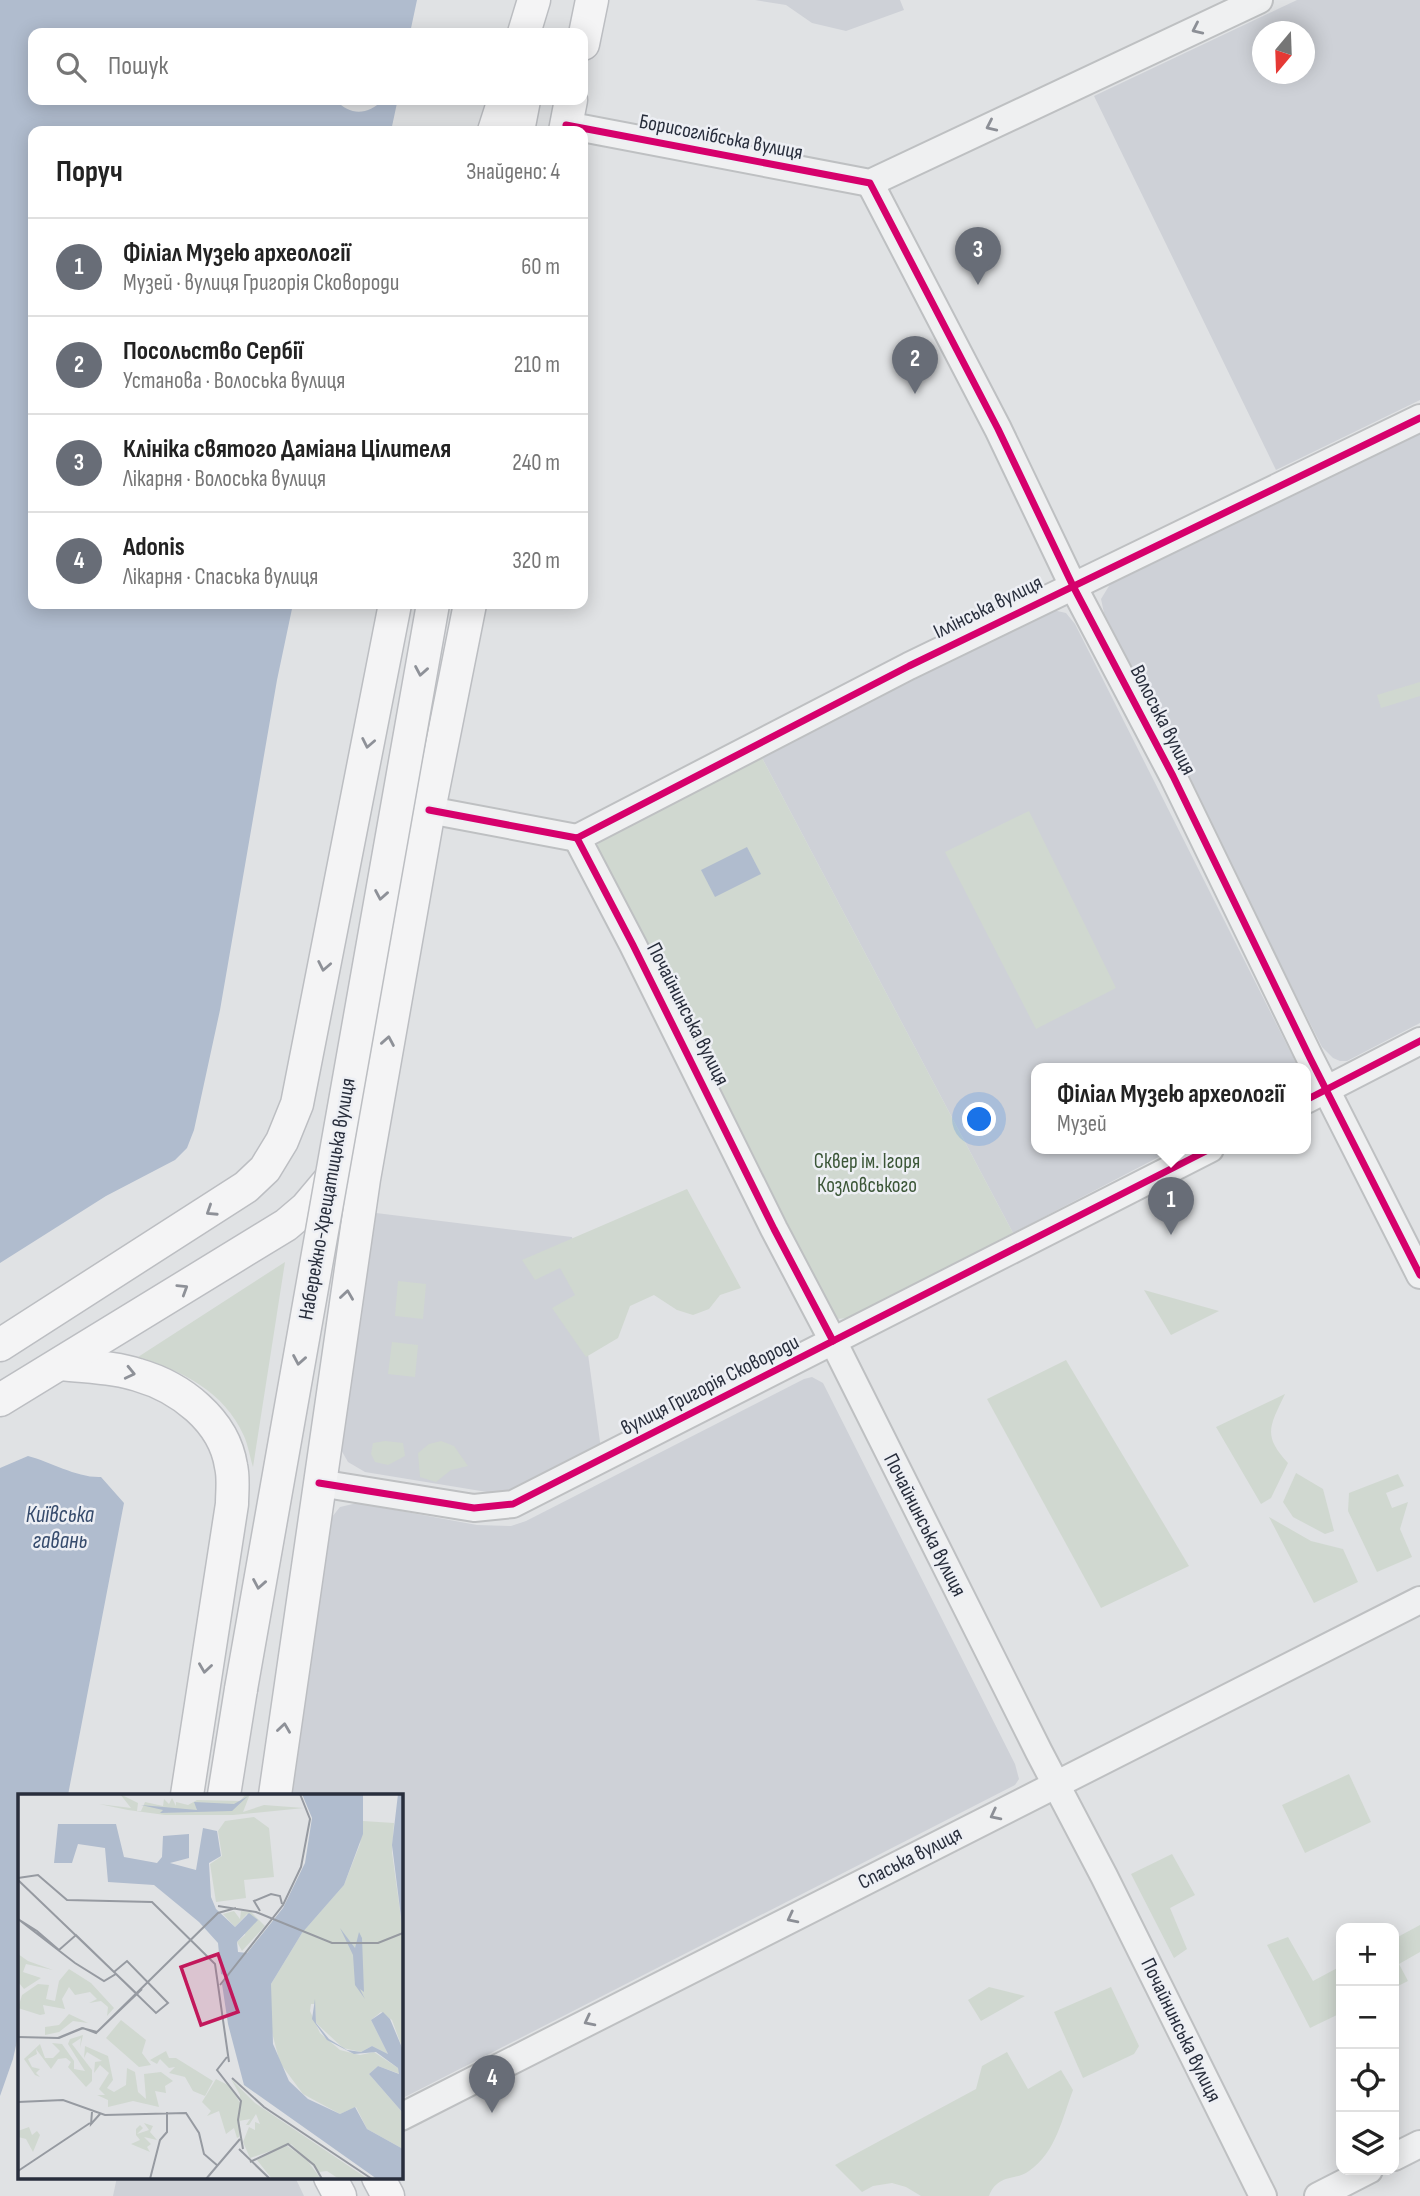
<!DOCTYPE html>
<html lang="uk">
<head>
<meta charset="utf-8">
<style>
	body { margin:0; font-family:"Sofia Sans Condensed",sans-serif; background:#f2f2f2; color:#222 }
	.controls { position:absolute; right:21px; bottom:21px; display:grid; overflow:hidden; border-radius:14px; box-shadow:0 4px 18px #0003 }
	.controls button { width:63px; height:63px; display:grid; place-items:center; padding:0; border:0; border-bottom:2px solid #e0e0e0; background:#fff; color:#222; font:35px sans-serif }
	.compass { position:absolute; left:1252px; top:21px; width:63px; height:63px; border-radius:50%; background:#fff; box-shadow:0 4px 18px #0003; rotate:199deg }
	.you { position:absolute; left:980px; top:1120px; width:24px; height:24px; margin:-18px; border:5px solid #fff; border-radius:50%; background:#1a73e8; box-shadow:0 0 0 10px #1a73e833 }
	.badge { display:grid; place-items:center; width:46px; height:46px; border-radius:50%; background:#686d77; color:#fff; font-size:23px; font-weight:700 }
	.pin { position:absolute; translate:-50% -58px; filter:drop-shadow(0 2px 4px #0008) }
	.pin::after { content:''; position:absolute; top:37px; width:24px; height:21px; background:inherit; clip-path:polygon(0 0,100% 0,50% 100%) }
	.popup { position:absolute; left:1031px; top:1063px; width:280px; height:91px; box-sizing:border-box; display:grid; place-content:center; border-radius:14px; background:#fff; filter:drop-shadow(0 2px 5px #0005); font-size:23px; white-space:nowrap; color:#767676 }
	.popup b { font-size:26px; color:#222 }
	.popup::after { content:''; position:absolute; left:50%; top:100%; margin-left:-14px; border:14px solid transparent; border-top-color:#fff }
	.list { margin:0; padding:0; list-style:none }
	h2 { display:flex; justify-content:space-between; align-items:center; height:91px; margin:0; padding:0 28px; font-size:30px }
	h2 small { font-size:23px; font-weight:400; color:#767676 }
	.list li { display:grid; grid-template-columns:46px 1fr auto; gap:21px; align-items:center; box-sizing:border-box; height:98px; padding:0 28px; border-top:2px solid #e0e0e0 }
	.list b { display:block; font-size:26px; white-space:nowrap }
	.list p { margin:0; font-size:23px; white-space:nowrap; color:#767676 }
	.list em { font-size:23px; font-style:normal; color:#767676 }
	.icon { flex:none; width:38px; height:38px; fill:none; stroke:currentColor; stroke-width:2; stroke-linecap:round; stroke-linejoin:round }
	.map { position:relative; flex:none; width:1420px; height:2196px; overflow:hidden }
	.search { position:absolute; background:#fff; box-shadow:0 4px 18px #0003; left:28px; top:28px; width:560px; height:77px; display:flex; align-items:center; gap:18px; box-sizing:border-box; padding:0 24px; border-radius:14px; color:#767676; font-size:26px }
	.panel { position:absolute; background:#fff; box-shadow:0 4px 18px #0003; left:28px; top:126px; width:560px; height:483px; border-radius:14px }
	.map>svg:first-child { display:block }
	.built { fill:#ced1d7; fill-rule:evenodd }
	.green { fill:#d0d8d0 }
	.water { fill:#b0bcce }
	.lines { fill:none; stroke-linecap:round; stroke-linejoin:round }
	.minor-casing { stroke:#bec0c2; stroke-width:30 }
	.major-casing { stroke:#bcbec2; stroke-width:35 }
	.minor { stroke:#eff0f1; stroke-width:26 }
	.major { stroke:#f4f4f5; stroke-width:32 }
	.major-bridge-casing { stroke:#bcbec2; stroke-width:35; stroke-linecap:butt }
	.major-bridge { stroke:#f4f4f5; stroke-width:32 }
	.cycleway-casing { stroke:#edeff4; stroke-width:11 }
	.cycleway { stroke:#d6006c; stroke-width:7 }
	.oneway { stroke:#8c8f96 }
	.oneway2 { stroke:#8e9198 }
	.labels { text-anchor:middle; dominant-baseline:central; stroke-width:5; stroke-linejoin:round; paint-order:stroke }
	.street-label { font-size:21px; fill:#282e3c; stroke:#edeff4 }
	.park-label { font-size:21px; fill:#3b5637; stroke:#edeff4 }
	.water-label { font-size:23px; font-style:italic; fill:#364b6c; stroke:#edeff4 }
	.inset-road { fill:none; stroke:#969aa1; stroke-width:2 }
	.view { fill:#c2185b; fill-opacity:0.15; stroke:#c2185b; stroke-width:3.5 }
	.inset-edge { fill:none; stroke:#282e3c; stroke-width:3.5 }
</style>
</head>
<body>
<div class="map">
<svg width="1420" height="2196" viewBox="0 0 1420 2196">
	<rect width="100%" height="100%" fill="#e0e2e4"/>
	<g class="built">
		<polygon points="755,0 900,0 904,10 846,31 812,23 786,5"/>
		<path d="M1297,0h123v400l-144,70 -182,-374zM1262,32h42v42h-42z"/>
		<polygon points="1420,433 1420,1023 1347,1061 1340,1061 1333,1058 1322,1047 1104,613 1101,599 1112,581"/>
		<polygon points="1053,610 1066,613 1075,624 1299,1069 1036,1069 1036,1149 1174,1149 1013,1233 761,756"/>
		<polygon points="376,1213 572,1237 601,1449 524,1485 502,1492 487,1492 365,1472 348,1462 340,1448 340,1438"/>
		<polygon points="812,1377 823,1383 1015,1764 1019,1779 1015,1785 401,2099 401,1795 286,1795 328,1522 340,1507 357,1503 477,1525 511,1526 526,1521 804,1379"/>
		<polygon points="117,2177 295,2177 304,2196 113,2196"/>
	</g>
	<g class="green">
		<polygon points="1420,682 1420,696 1381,708 1377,695"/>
		<polygon points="761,756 1013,1233 850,1318 835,1319 828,1315 596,854 598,844 606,835"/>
		<polygon points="1029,811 1116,988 1036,1029 945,852"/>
		<polygon points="687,1189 741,1288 720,1295 709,1309 693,1315 677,1310 654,1295 630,1306 618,1338 586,1357 552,1308 575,1295 560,1268 535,1280 522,1260"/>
		<path d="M285,1262l-32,205c-3,-10 -5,-22 -9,-31 -20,-45 -62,-65 -106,-79z"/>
		<polygon points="398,1281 426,1284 423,1319 395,1316"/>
		<polygon points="1144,1290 1219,1311 1171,1335"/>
		<polygon points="392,1342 418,1345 415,1377 388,1374"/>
		<polygon points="1066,1360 1189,1566 1101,1608 987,1399"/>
		<path d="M1285,1394c-15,32 -23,41 3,69l-17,35 -10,6 -45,-77z"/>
		<polygon points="385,1441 403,1443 405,1456 388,1465 375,1462 371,1454 373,1443"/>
		<polygon points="441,1441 454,1446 468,1466 451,1470 436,1482 420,1477 418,1453 429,1444"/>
		<polygon points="1296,1473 1323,1489 1334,1531 1325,1534 1293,1517 1283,1502"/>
		<polygon points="1398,1474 1404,1486 1386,1493 1392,1508 1408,1502 1400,1529 1412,1557 1377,1572 1348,1511 1349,1493"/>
		<polygon points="1269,1517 1311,1541 1343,1549 1358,1582 1314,1603"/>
		<polygon points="1349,1774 1371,1822 1305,1853 1282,1805"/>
		<polygon points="1172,1854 1195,1895 1170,1908 1187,1949 1174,1958 1131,1874"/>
		<polygon points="1420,1925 1420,1952 1399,1964 1408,1981 1394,1988 1394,1939"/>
		<polygon points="1288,1937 1313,1981 1341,1966 1341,2013 1310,2028 1267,1945"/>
		<polygon points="989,1987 1025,1996 981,2021 968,2000"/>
		<polygon points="1111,1987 1139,2046 1134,2054 1083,2078 1054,2012"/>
		<path d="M1007,2052l21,37 33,-19 12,20c-11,29 -17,62 -44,81 -13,10 -31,2 -40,25h-68l-15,-9 -14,-4 -19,3 -11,6 -27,-27 141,-76 6,-23z"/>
	</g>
	<g class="water">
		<path d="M0,0h417l-7,33h-377v67h303c14,16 32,15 47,0l14,3 -6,28h-358v473h260l-16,76 -57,330 -26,120 -7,18 -12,12 -69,36 -106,67z"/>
		<polygon points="747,847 761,874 715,897 701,870"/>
		<path d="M28,1456c23,6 49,22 73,21l23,26 -56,292h-49v237l-6,27 -13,37v-628z"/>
	</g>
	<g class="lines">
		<g class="minor-casing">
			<g id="minor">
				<polyline points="566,125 870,183 1259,0"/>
				<polyline points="870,183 998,429 1073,586 1173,776 1310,1058 1420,1275"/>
				<polyline points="429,810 577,838"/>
				<polyline points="577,838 633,945 774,1229 833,1341 1039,1752 1104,1876 1263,2196"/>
				<polyline points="577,838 909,666 1420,418"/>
				<polyline points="1306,1100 1420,1041"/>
				<polyline points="319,1483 474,1508 513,1504 1210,1149"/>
				<polyline points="401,2117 1420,1600"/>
				<polyline points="1394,2157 1420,2144"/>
				<polyline points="1318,2196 1369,2170"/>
			</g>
		</g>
		<g class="major-casing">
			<g id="major">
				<polyline points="524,33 534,0"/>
				<polyline points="583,44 592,0"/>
				<polyline points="494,131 504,100"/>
				<polyline points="518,131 524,100"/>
				<polyline points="565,131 571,100"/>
				<polyline points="0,1345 246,1187 265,1169 282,1141 297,1104 395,604"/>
				<path d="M62,1364c25,3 52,3 76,11 42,12 86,45 93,91 3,12 1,26 1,38l-45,291"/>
				<polyline points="0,1400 286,1225 306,1208 338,1170"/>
				<polyline points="224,1795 241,1689"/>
				<polyline points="275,1795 364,1179 429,810 470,604"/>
				<polyline points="330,2177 340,2196"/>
				<polyline points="378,2177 388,2196"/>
			</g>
		</g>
		<use href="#minor" class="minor"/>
		<use href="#major" class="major"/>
		<g class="major-bridge-casing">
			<polyline id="major-bridge" points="241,1689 433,604"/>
		</g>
		<use href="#major-bridge" class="major-bridge"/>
		<g class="cycleway-casing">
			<g id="cycleway">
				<polyline points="566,125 870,183 998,429 1073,586 1173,776 1310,1058 1420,1275"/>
				<polyline points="429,810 577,838"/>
				<polyline points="577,838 909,666 1420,418"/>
				<polyline points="577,838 633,945 774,1229 833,1341"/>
				<polyline points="1306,1100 1420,1041"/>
				<polyline points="319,1483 474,1508 513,1504 1210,1149"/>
			</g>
		</g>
		<use href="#cycleway" class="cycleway"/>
	</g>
	<defs><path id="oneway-chevron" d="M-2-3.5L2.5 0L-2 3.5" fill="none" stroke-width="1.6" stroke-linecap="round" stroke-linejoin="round" transform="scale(1.75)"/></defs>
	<g class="oneway">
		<use href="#oneway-chevron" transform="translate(1197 29) rotate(155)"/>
		<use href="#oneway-chevron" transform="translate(991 126) rotate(155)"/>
		<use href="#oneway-chevron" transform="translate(995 1815) rotate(153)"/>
		<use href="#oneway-chevron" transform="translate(792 1918) rotate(153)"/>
		<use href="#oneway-chevron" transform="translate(589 2021) rotate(153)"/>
	</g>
	<g class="oneway2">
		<use href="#oneway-chevron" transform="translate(421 671) rotate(100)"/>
		<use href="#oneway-chevron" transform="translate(368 743) rotate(101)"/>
		<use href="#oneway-chevron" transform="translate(381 895) rotate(100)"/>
		<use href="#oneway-chevron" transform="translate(324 966) rotate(101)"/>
		<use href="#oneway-chevron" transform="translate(388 1041) rotate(-80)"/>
		<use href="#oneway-chevron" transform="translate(211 1211) rotate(147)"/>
		<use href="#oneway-chevron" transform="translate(183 1289) rotate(-32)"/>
		<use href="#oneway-chevron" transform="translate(347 1295) rotate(-82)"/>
		<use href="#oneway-chevron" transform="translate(299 1360) rotate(100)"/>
		<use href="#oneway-chevron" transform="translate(130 1373) rotate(13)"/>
		<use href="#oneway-chevron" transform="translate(259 1584) rotate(100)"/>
		<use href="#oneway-chevron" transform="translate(205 1668) rotate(98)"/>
		<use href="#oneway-chevron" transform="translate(284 1728) rotate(-82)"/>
	</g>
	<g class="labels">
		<g class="street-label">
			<text transform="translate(721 137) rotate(11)">Борисоглібська вулиця</text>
			<text transform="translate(988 607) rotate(-26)">Іллінська вулиця</text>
			<text transform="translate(1163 720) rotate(63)">Волоська вулиця</text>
			<text transform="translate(688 1014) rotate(63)">Почайнинська вулиця</text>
			<text transform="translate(327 1199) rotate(-80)">Набережно-Хрещатицька вулиця</text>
			<text transform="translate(710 1385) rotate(-27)">вулиця Григорія Сковороди</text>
			<text transform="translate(925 1525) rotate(63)">Почайнинська вулиця</text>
			<text transform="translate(910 1858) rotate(-27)">Спаська вулиця</text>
			<text transform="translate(1181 2030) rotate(64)">Почайнинська вулиця</text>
		</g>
		<g class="park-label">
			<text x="867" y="1161">Сквер ім. Ігоря<tspan x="867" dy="24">Козловського</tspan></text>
		</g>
		<g class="water-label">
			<text x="60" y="1515">Київська<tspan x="60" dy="26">гавань</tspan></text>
		</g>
	</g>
	<g transform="translate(18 1794)">
		<rect width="385" height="385" fill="#e0e2e4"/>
		<path d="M102,0l18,9 -1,8h4l4,-9 18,4 1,-7 5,5 3,-6 4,8v-4l12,3 9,-5 43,1 6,-7h4l-7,18 21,-7 40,3 -71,7h-68l-37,-5 -29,-6 32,4zM236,23l15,11 5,49 -30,3 2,18 -30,4 -6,-38 12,-8 -4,-25 7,-10zM345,27l31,2 -2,29 11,81v117l-11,-30 -11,-8 -10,8 17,34 -16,-8 -11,6 -18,-4 -27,-25 -1,-19h-4l-1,7 10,22 20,17 20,5 14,-3 24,16 2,6 -22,-8 -9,8 34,39v36l-36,-20 -11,-22 -16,7 -37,-20 -23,-31 -11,-42 2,-37 31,-51 42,-48 16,-41zM216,117l6,8 1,-8 10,1 14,14 -23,25 -5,-9 8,-7 2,-21 -12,13 -12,-13zM0,160l10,7 25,9 -27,-6 -3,8 18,6 -17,11 -5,-6 -1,5zM51,175l22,14 23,25 -7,8 1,-9 -7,-6 -12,2 8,-4 -7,-7 -15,3 -6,-8 -7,12 3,10 -22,-4 2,9 -5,1 -22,-7 4,-13 16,-11 11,1 -3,14 9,2 4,-20zM51,220l19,9 -15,-2 -14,11 -14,3v-8l14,-2zM103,226l25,20 -4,13 9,12 -12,2 -33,-29zM65,241l-3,13 1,-10 -9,6 20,26v11l-6,6 -18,-20 3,-5 -5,-4 -8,1 -7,10 -15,-20 1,5 -9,5 4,8 8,2 -4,4 4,4 -5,-2 -11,-16 16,-15 5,14h8l7,-7 -8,-8 10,1 12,17v8l11,2 -17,-27 2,-5zM67,252l23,10 5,24 -6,8 7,4 12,-7 1,-17 8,4 3,20 8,7 -2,-25 17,-2 12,9 -8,5 1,7 -11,-2 4,16 -26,-6 -25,6v-7l-11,-5h8l-6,-6 10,-16 -9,-8 -6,8 1,-11 7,-1 -15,-9 -3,6zM148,257l3,7h7l37,23 -8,15 -12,-5 -8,-14 -16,-4 6,-6 -6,1 -9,-9 -3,5 -7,-4zM198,285l14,7 10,17 -1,34 -2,1 -3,-10 -8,6 -7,-23 -12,5 4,-5 -9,-9zM213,285l24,24 113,76h-29l-12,-8 -8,1 -28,-28 -41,14 -7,-16 6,-15 6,3v-8l5,2 -4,-10 -7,11h-3l4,-6 -11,2 1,-26zM126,329l9,3 -3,6 7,8 -13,-3 7,7 -4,3 3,5 -19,-8 9,-4 -4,-5v-6l4,-4 3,3 -6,6 12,-4zM11,333l3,8 5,-4 3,4 -7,17 -7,-13 -8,-2v-6zM268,351l21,15 14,19h-49l-15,-19z" fill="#d0d8d0"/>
		<path d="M284,0h61v40l-19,51 -42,48 -31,51 2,60 16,37 19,18 32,15 15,-7 12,22 36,20v30h-26l-133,-94 -16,-61 -6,-40 6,-8 -7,-2 -3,-31 -19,-21 -45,-37 -46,-3 -3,-34 -27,-4 -6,19h-18l4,-39h58l8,33 33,6 5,-6 1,-21 26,-2v24l-19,5 26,7 7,-42 14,3 4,25 -12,7 2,34 5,12 19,18 14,-14 9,7 -21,22 1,10 9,1 36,-45 22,-45 7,-45zM380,0h5v139l-11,-88zM230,2l-16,15 -72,2 3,-3 -22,-5 56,5 -3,-8 40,2zM322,134l15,20 4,-16 3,6 2,54 -4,-3 5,10 -10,-14 -2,-30zM297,205l1,24 13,16 18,11 14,2 11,-6 16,8 -17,-34 12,-8 7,7 13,31v63l-34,-39 9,-8 21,8 -1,-6 -22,-16 -22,2 -27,-14 -15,-21z" fill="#b0bcce"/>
		<path class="inset-road" d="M0,84l20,-3 29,25 85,2 63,62 14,98M0,86l120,115M200,112l38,6 76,31h46l25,-10M242,117l-6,-10 17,-7 9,2 2,8M0,125l19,12 22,19 17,-15 38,37 13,-11 41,42 -12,10 -40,-39 -12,7 -29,-18 -57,-44M202,191l63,-80 18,-38 9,-48 -10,-25M79,238l121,-119 18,-5M0,243l40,1 24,-10 15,4M0,243l41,1 24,-10 13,5 46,-44M209,263l-10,13 24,31 -3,19 5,29M214,284l32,29 108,72M0,308l45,-2 42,15 81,-2 13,20 5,21 14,12M74,318l-1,12 9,-10M221,355l31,30M232,368l38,-18 26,21 8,14M0,377l72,-48M132,385l10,-39 7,-8v-20M188,385l34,-40"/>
		<path class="view" d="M200,160l20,58 -37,13 -20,-58z"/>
		<rect width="385" height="385" class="inset-edge"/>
	</g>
</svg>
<div class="controls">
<button>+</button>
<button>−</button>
<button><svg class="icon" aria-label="locate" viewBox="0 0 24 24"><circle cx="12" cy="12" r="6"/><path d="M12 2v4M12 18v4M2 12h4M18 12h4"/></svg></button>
<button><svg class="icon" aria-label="layers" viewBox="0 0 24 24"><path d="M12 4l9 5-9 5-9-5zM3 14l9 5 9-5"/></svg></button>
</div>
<svg class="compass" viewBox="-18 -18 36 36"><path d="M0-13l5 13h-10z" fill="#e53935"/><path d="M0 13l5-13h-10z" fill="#767676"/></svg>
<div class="you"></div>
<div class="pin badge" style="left:1171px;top:1235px">1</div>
<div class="popup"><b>Філіал Музею археології</b>Музей</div>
<div class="pin badge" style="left:915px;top:394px">2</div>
<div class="pin badge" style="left:978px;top:285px">3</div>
<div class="pin badge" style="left:492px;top:2113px">4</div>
<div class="search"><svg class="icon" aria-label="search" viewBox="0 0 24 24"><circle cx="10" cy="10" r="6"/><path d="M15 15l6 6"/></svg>Пошук</div>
<section class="panel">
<h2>Поруч<small>Знайдено: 4</small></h2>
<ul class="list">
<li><span class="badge">1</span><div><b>Філіал Музею археології</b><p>Музей · вулиця Григорія Сковороди</p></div><em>60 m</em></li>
<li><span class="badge">2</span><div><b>Посольство Сербії</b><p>Установа · Волоська вулиця</p></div><em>210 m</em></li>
<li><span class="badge">3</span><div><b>Клініка святого Даміана Цілителя</b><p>Лікарня · Волоська вулиця</p></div><em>240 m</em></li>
<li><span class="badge">4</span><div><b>Adonis</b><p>Лікарня · Спаська вулиця</p></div><em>320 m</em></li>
</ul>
</section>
</div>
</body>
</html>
